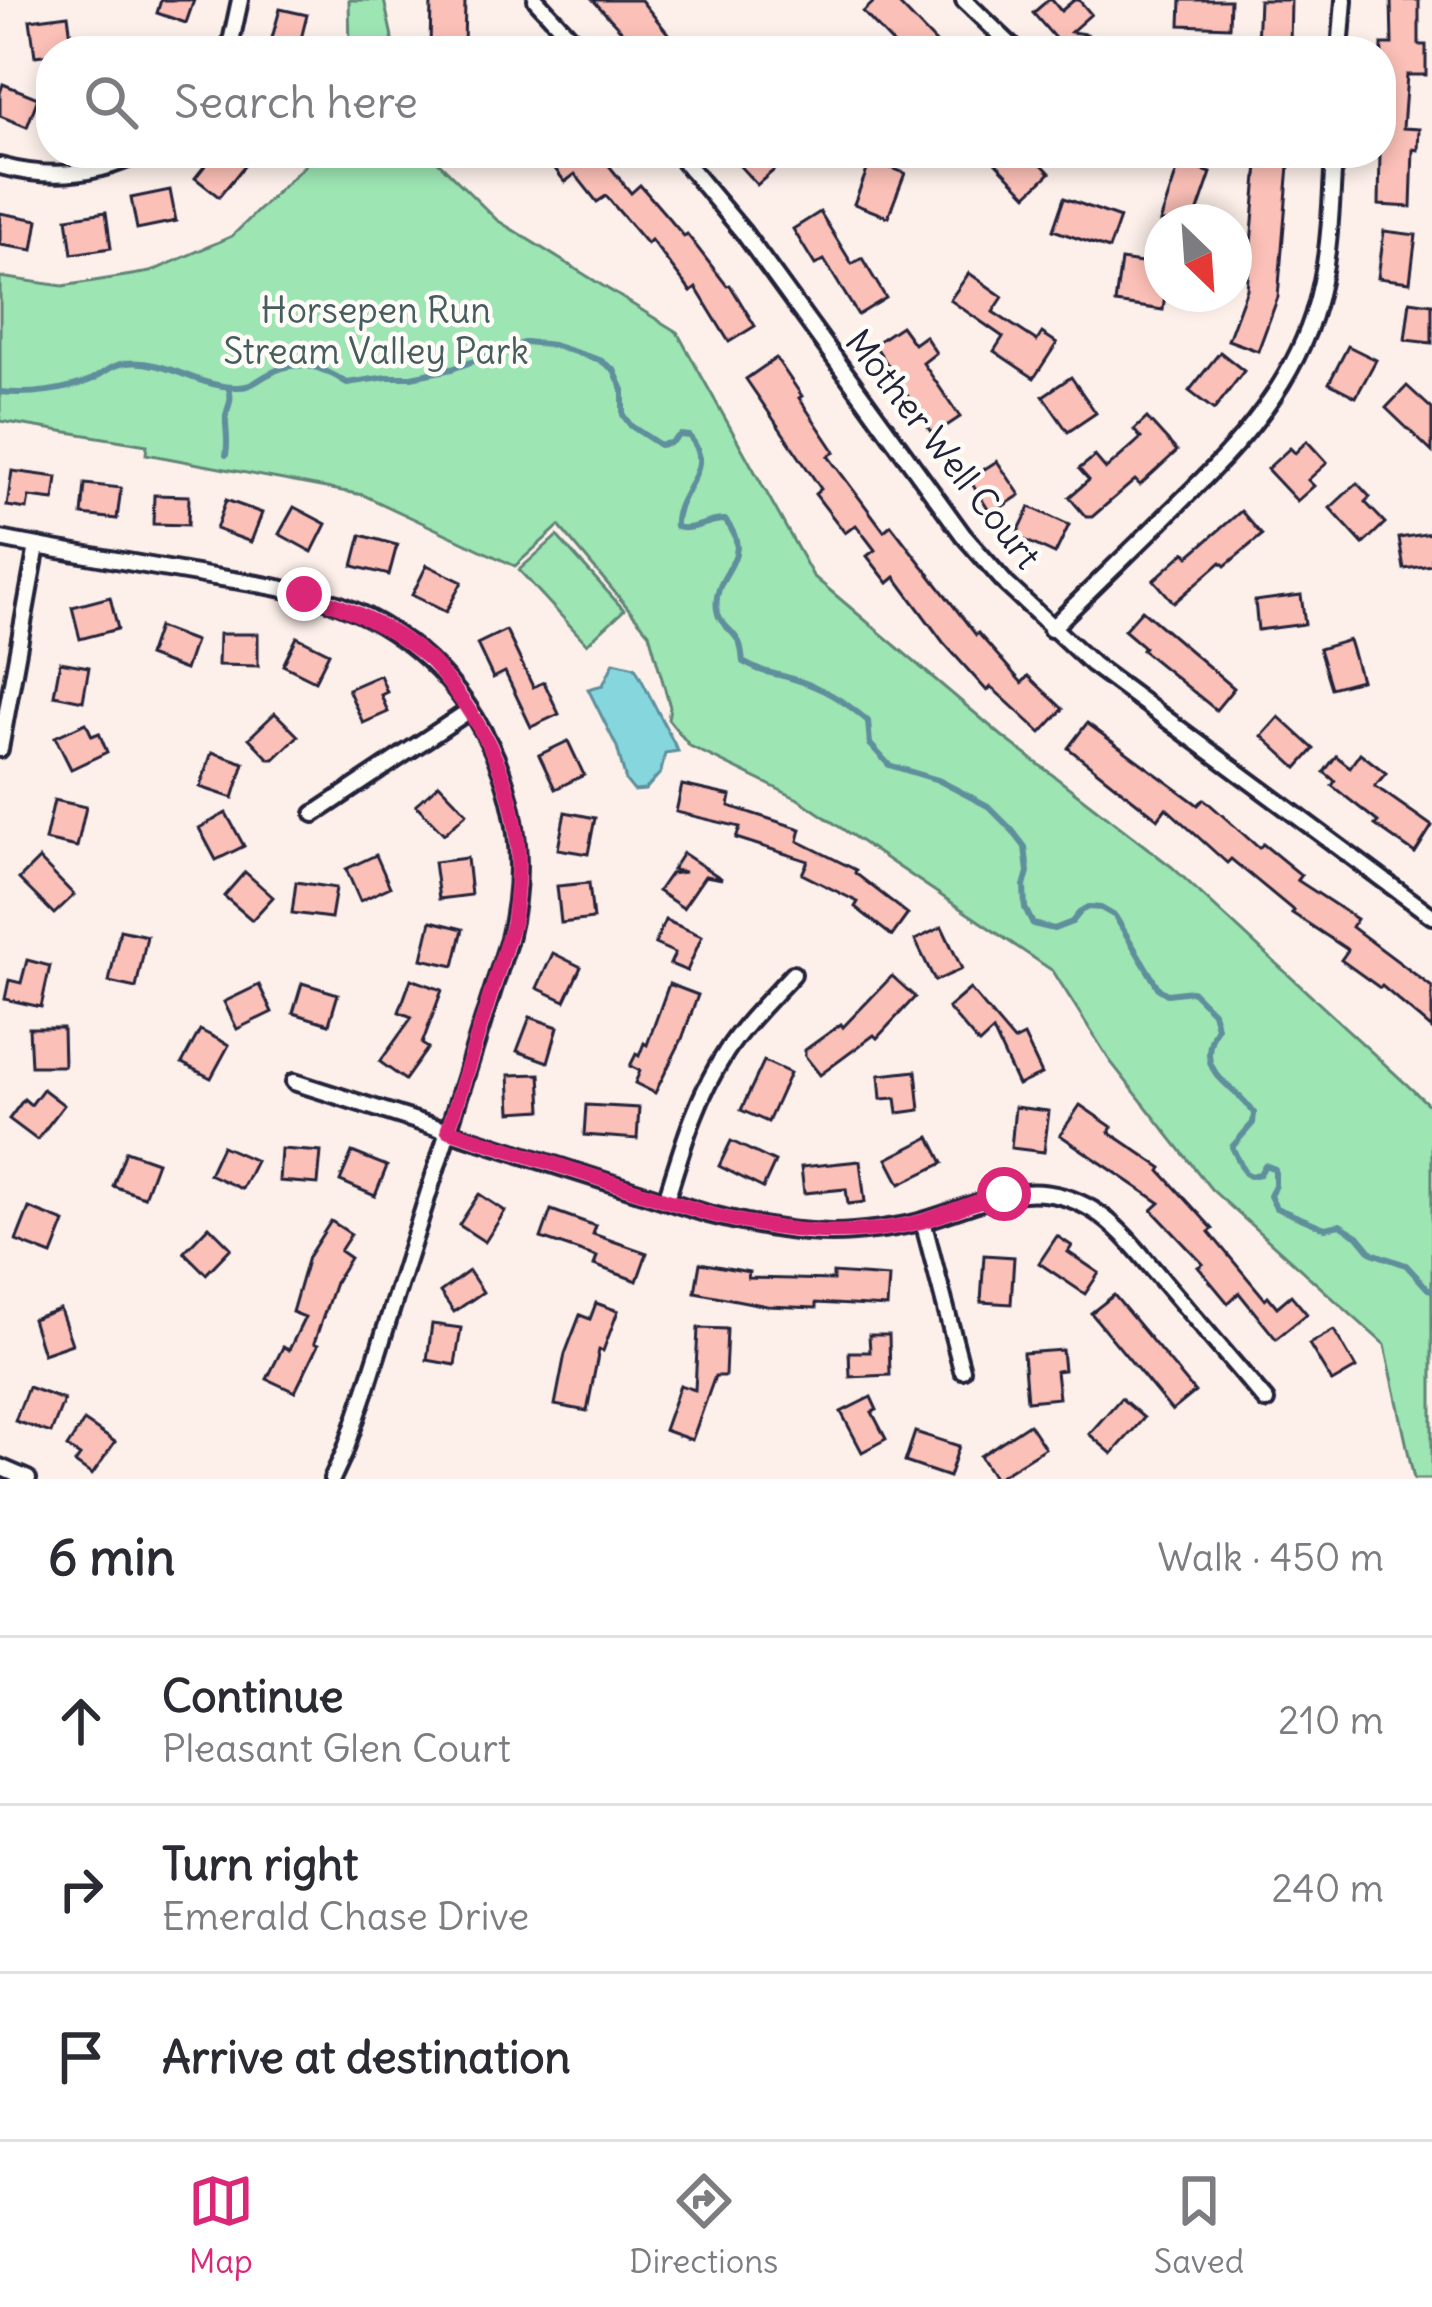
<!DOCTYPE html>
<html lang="en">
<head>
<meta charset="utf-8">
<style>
	body { margin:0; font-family:Delius,sans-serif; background:#f2f2f3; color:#2b2b33 }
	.compass { position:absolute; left:1144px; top:204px; width:108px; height:108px; border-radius:50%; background:#fff; box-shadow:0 6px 18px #0003; rotate:155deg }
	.stop { position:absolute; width:36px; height:36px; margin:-27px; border:9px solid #db2777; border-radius:50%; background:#fff }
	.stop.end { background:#db2777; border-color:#fff; box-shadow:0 3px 12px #0008 }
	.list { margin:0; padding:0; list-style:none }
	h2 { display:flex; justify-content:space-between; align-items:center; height:156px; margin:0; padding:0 48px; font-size:51px }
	h2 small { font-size:39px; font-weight:400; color:#7c7c81 }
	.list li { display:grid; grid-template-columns:78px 1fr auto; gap:36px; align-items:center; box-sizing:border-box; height:168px; padding:0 48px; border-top:3px solid #e1e1e2 }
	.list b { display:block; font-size:45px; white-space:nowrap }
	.list p { margin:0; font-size:39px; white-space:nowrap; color:#7c7c81 }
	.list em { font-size:39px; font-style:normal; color:#7c7c81 }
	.icon { flex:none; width:66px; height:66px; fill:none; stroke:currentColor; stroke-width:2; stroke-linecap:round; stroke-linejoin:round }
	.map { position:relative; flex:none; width:1432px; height:1479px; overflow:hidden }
	.search { position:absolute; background:#fff; box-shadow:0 6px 18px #0003; left:36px; right:36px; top:36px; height:132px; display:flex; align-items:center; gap:30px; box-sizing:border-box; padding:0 42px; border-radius:48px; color:#7c7c81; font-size:45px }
	.sheet { height:660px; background:#fff }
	nav { display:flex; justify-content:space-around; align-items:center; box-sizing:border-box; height:168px; border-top:3px solid #e1e1e2; background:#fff; font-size:33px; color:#7c7c81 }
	nav a { display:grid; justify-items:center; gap:6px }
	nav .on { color:#db2777 }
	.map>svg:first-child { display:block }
	.green { fill:#9de5b3; stroke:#608477; stroke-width:3 }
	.water { fill:#86d7dd; stroke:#5e8f9c; stroke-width:3 }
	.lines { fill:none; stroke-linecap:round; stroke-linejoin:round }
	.stream { stroke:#5e8f9c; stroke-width:6 }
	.building { fill:#fbc0b7; stroke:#22223b; stroke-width:3 }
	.street-casing { stroke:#22223b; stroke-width:22 }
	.street { stroke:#fdfcf7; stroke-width:14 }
	.route { stroke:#db2777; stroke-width:15 }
	.labels { text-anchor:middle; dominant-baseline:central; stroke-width:9; stroke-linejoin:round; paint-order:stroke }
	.park-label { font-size:36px; fill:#475c5f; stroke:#fdfcf7 }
	.street-label { font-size:36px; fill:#22223b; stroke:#fdfcf7 }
</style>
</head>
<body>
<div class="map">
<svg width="1432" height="1479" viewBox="0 0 1432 1479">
	<rect width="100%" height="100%" fill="#fdf0ea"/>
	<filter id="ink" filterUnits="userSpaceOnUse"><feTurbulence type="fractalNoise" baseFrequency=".00833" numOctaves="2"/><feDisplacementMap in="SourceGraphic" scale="24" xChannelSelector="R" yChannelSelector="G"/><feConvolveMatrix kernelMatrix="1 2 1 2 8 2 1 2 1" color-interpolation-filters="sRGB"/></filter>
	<g filter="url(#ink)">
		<g class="green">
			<polygon points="349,0 384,0 395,51 350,51"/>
			<polygon points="312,153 429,153 497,220 677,332 813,576 1002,736 1172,867 1432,1108 1432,1479 1414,1479 1385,1345 1211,1189 1110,1061 1053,971 798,799 690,746 668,719 670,707 649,633 559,526 515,566 363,495 146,454 147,445 0,421 0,277 63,286 150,272 232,236 307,163"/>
			<polygon points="557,536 624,610 587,644 519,570"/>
		</g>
		<polygon class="water" points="614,662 635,667 678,751 665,753 661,772 645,790 634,791 626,781 617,747 588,689 603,685"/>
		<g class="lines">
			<g class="stream">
				<path d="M0,392c29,3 66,-1 93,-13 11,-6 20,-15 33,-16 40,-4 71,24 109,24 17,1 20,-6 34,-13 29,-16 52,-8 78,9l40,-6h24l41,-8 74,-27 27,3 47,15 14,10 9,20v25l8,11 29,19 10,-2 10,-8 9,1c30,33 -16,57 -13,91 16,5 33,-8 49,-7 33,40 -14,52 -8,90 2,14 16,20 22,32 3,6 3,13 4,20 19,11 27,10 47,16 32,9 53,22 78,43l2,23 19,21 49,15 50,26 24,24 13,17 3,25 -4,14 1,22 8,16 21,5 18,-7 9,-11 8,-4 12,1 14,8 44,73 8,5 25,-3 21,21 4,15c-25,47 14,53 37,86l-1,10 -21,24 13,26 5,3 10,-2 5,-9 10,4v16l-5,11 6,12 49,20 15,-3 18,11 14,17 34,12 22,24 4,1"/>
				<path d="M226,455c3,-15 -1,-28 0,-39 2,-12 7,-14 3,-27"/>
			</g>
		</g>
		<g class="building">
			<polygon points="161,0 194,0 186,23 157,13"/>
			<polygon points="431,0 465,0 464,49 430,49"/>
			<polygon points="593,0 641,0 682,51 640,51"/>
			<polygon points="876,0 895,0 944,51 900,51 863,12"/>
			<polygon points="1048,0 1052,0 1061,11 1074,0 1079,0 1091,14 1071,32 1086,34 1066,51 1033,13"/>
			<polygon points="1181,0 1230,0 1229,27 1180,25"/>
			<polygon points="1259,0 1291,0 1290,46 1257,44"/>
			<polygon points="1391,0 1419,0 1419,45 1426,45 1426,75 1407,75 1403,128 1419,129 1418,150 1413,149 1411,207 1379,205 1382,44 1392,44"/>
			<polygon points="280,9 307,15 298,51 269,49"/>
			<polygon points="68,15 73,51 51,51 51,54 35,56 30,20"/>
			<polygon points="3,84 38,98 27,127 0,116 0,93"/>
			<polygon points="215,153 230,153 245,165 219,197 195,178"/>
			<polygon points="543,153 599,153 631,193 640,185 684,236 687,234 727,286 730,285 755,326 729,342 696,288 691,292 651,240 647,244 606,196 597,202 575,174 565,182"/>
			<polygon points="728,153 772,153 781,164 757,185"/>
			<polygon points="1003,153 1031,153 1050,173 1027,195 994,161"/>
			<polygon points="1259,153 1290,153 1278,297 1258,351 1228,340 1247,289"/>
			<polygon points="871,160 905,173 888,217 854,204"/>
			<polygon points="1180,162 1211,173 1194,222 1160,222"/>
			<polygon points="170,190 176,221 137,229 131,198"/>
			<polygon points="1064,198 1120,218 1109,249 1053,230"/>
			<polygon points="106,212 111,248 72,254 67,218"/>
			<polygon points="820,212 852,264 862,258 886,298 858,315 824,260 815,265 793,229"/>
			<polygon points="0,213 38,220 33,250 0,245"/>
			<polygon points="1384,231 1416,235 1410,282 1378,278"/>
			<polygon points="1121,260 1162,266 1162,294 1165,294 1163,310 1115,303"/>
			<polygon points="969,273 1003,297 993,312 1037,341 1042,333 1057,343 1034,378 994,351 1003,337 950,300"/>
			<polygon points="1410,301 1432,304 1432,343 1405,340"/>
			<polygon points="901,326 914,344 925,336 936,353 923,363 960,417 933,435 874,344"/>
			<polygon points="1348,346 1376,360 1356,397 1329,383"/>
			<polygon points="1220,352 1244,371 1214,410 1189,391"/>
			<polygon points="776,358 802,396 799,398 835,452 828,456 884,531 891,525 976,635 978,633 1022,683 1028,676 1063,709 1041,733 991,687 987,691 943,642 895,577 888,583 867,556 875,550 856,525 845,533 815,494 821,489 746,379"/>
			<polygon points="1071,377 1096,413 1068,432 1043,396"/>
			<polygon points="1407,386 1432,409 1432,452 1386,408"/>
			<polygon points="1147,418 1177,451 1140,485 1135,480 1092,517 1086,517 1069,497 1089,480 1079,469 1095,456 1106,469 1141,438 1134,430"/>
			<polygon points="1307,441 1327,463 1308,480 1314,486 1297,501 1267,469 1290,448 1295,453"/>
			<polygon points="997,461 1020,495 991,514 969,479"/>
			<polygon points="12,471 57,477 54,500 29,497 27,509 7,506"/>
			<polygon points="1357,483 1370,497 1365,502 1385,523 1363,544 1330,508"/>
			<polygon points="85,484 121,488 117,519 82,515"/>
			<polygon points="154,495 189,496 188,525 153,524"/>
			<polygon points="226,500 262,513 251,542 216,529"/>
			<polygon points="294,507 326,524 312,552 279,534"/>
			<polygon points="1030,507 1069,525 1055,554 1016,536"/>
			<polygon points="1241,511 1262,535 1225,566 1221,562 1174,603 1154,580 1185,552 1189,556"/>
			<polygon points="1432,533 1432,565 1404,569 1399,538"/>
			<polygon points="361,535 397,545 389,575 353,566"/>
			<polygon points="427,565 462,582 446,612 412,595"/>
			<polygon points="1301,595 1305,624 1258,630 1255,601"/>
			<polygon points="110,597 118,629 80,639 72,607"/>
			<polygon points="1142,610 1234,688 1216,710 1142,650 1144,647 1124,630"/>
			<polygon points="158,627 195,641 185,670 148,656"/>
			<polygon points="506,630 533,687 544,682 559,714 531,727 505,672 493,678 477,644"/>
			<polygon points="219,634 258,634 258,666 218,665"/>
			<polygon points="297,637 329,653 315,681 283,665"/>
			<polygon points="1349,640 1361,680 1331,688 1319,649"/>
			<polygon points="60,662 89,667 83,701 54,695"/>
			<polygon points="380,675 387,692 381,695 388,712 363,723 348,689"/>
			<polygon points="275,713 298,736 274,759 269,759 249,738"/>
			<polygon points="1279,717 1314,749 1297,768 1262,736"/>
			<polygon points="86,723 92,736 99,733 107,752 71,769 55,737"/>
			<polygon points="1087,723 1198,805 1204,799 1259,848 1263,844 1301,875 1297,880 1357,919 1352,927 1432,987 1432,1029 1382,986 1380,988 1341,960 1348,950 1292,913 1294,911 1231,859 1227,863 1166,808 1158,819 1068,748"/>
			<polygon points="568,741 584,775 555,789 539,755"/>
			<polygon points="212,752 244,763 233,798 200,787"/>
			<polygon points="1360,753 1386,773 1375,786 1432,826 1415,853 1375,825 1378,822 1332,786 1335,781 1324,772 1336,756 1350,767"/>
			<polygon points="439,784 467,813 444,834 416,805"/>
			<polygon points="682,785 731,796 729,806 801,829 798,841 856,870 855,873 908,914 892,936 855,907 858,902 802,874 808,861 736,838 740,827 676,812"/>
			<polygon points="54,800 86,807 77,847 45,840"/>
			<polygon points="565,812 595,818 588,854 558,849"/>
			<polygon points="226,813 244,846 216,860 199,828"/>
			<polygon points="683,853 722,879 705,876 683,908 658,891 670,874 685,872 672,870"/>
			<polygon points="376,855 390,887 360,901 346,869"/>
			<polygon points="467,858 471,895 439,899 434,862"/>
			<polygon points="39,859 74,895 54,914 19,879"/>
			<polygon points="245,872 273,897 252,920 224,896"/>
			<polygon points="296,882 336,888 331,918 292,913"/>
			<polygon points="589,883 593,919 561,923 557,886"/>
			<polygon points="665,920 702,936 687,971 670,964 675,953 655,944"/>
			<polygon points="431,921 463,929 454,966 422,959"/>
			<polygon points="942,927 962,969 935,981 915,940"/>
			<polygon points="120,930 147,936 136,988 109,982"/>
			<polygon points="553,953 581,967 565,1001 537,988"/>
			<polygon points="27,960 50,966 41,1007 5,999 9,980 21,983"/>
			<polygon points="892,976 915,997 877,1038 874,1035 820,1075 805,1056 805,1050 841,1024 843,1027"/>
			<polygon points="411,979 442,990 422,1044 428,1048 405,1080 380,1062 412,1017 399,1012"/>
			<polygon points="302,983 338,994 329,1024 293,1013"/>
			<polygon points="669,984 698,995 682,1039 655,1093 635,1083 640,1071 630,1066 636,1054 639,1056 644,1043 647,1045"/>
			<polygon points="259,985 272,1012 237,1029 224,1002"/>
			<polygon points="970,989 1014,1041 1024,1036 1042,1074 1018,1085 993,1031 979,1044 948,1008"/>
			<polygon points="530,1017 558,1027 548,1062 517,1051"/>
			<polygon points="29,1028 63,1028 64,1066 31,1066"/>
			<polygon points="200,1030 229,1045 211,1078 182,1063"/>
			<polygon points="764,1061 790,1073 768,1122 741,1110"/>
			<polygon points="916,1071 920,1110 898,1113 896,1098 881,1099 879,1075"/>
			<polygon points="540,1074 542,1110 511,1112 509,1075"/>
			<polygon points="43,1089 64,1105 37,1140 9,1119 24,1099 31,1105"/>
			<polygon points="586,1105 639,1108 637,1139 584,1135"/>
			<polygon points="1080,1105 1112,1127 1109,1132 1162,1168 1160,1171 1213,1229 1209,1232 1265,1299 1268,1296 1277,1307 1291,1295 1307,1314 1276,1339 1239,1293 1228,1303 1198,1267 1203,1264 1152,1210 1160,1203 1060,1135"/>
			<polygon points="1015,1107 1049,1111 1044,1152 1011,1148"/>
			<polygon points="930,1137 943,1163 900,1184 887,1159"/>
			<polygon points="731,1141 775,1162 763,1188 719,1166"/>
			<polygon points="222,1146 256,1161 242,1189 209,1174"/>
			<polygon points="281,1149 321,1152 318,1184 279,1181"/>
			<polygon points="126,1151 157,1162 144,1197 113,1186"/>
			<polygon points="352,1152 387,1166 375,1196 340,1181"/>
			<polygon points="860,1161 865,1202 848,1204 846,1189 804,1193 801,1167"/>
			<polygon points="479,1194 505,1211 485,1242 459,1225"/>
			<polygon points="29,1208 65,1222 52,1255 16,1241"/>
			<polygon points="551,1210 596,1226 593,1234 647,1253 637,1281 594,1265 597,1257 541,1238"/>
			<polygon points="331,1221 351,1234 340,1251 350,1258 336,1280 314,1343 318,1345 295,1392 267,1379 283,1347 289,1350 305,1317 292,1312 308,1257"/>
			<polygon points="209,1226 231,1248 206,1274 184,1252"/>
			<polygon points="1057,1236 1072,1246 1068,1252 1099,1273 1085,1294 1039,1263"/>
			<polygon points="984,1255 1014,1257 1011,1304 981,1302"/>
			<polygon points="700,1263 749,1272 748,1278 833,1280 833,1273 889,1277 887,1307 816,1303 816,1308 767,1306 695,1292"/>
			<polygon points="469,1271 483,1292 454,1312 440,1292"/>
			<polygon points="1114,1295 1195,1392 1172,1411 1091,1313"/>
			<polygon points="596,1303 618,1311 603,1351 599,1350 587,1411 555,1405 565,1354 580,1315 590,1319"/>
			<polygon points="60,1309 72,1344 43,1354 32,1319"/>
			<polygon points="432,1324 461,1328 455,1365 427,1360"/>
			<polygon points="698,1328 727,1329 725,1376 715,1376 692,1440 664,1430 680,1385 695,1390"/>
			<polygon points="1334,1330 1356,1368 1332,1382 1309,1344"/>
			<polygon points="869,1335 889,1335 890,1375 850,1377 849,1352 870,1352"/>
			<polygon points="1062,1350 1064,1370 1056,1371 1059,1398 1027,1401 1023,1353"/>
			<polygon points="28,1387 64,1400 51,1433 15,1421"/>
			<polygon points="871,1397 877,1410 872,1412 886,1439 862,1452 841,1412"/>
			<polygon points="1121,1398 1144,1418 1112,1454 1089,1434"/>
			<polygon points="84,1421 115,1442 92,1475 75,1463 80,1456 67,1447"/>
			<polygon points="1029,1424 1045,1448 995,1479 980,1456"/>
			<polygon points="915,1432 959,1446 949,1477 905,1462"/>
		</g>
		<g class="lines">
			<g class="street-casing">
				<g id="street">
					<polyline points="536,0 583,51"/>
					<polyline points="964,0 1017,51"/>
					<polyline points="229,51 240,0"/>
					<polyline points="1340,51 1344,0"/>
					<polyline points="677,153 743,232 963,535 1007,585 1092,664 1432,916"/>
					<path d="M0,166c48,13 96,10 141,-13"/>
					<path d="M0,539c63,12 127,23 191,34 45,8 91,13 135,27 78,25 138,83 170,158 24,58 28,120 13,181l-142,448 -22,64 -13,28"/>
					<path d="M1051,629c39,-39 79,-77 118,-116 60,-59 117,-115 144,-197 17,-52 18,-109 21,-163"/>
					<polyline points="0,749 37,546"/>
					<polyline points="314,814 470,710"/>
					<path d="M294,1082l414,132c47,12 98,22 146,18 24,-2 49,-5 72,-12 60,-18 107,-46 167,-10 29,18 49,47 71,72 34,40 68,79 102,119"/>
					<path d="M666,1200c16,-52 30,-102 60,-148 18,-28 44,-53 67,-78"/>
					<polyline points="923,1221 962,1370"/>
					<polyline points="0,1467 28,1479"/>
				</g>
			</g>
			<use href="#street" class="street"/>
		</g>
	</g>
	<g class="lines" filter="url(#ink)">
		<path class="route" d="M304,594c45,13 88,34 124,64 9,8 16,19 24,29 36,46 63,102 66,162 1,25 -2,49 -5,74l-65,207 261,84c70,18 142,26 214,7 27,-8 53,-21 81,-27"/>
	</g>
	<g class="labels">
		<g class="park-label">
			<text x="376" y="310">Horsepen Run<tspan x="376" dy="41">Stream Valley Park</tspan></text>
		</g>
		<g class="street-label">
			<text transform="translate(943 449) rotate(52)">Mother Well Court</text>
		</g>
	</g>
</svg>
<svg class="compass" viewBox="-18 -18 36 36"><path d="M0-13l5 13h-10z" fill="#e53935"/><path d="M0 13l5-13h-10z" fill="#7c7c81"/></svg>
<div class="stop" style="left:1004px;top:1194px"></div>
<div class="stop end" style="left:304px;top:594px"></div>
<div class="search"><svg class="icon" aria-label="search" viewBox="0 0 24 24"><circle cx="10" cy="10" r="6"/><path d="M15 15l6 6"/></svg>Search here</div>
</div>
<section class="sheet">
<h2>6 min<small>Walk · 450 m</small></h2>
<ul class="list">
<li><svg class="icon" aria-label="ahead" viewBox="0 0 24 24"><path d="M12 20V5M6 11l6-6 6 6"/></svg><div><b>Continue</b><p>Pleasant Glen Court</p></div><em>210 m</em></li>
<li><svg class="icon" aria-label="right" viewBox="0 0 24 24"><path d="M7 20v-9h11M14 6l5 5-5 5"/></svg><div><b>Turn right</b><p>Emerald Chase Drive</p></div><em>240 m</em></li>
<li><svg class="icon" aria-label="arrive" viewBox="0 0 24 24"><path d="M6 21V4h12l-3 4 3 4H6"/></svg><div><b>Arrive at destination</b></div></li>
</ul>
</section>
<nav>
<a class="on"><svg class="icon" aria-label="map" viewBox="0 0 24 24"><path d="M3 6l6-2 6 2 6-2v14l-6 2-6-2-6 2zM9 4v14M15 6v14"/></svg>Map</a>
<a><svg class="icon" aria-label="directions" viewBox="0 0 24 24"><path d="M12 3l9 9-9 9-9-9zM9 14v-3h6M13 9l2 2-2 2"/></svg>Directions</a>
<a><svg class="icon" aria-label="saved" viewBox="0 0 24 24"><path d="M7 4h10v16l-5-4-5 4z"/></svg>Saved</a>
</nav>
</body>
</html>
